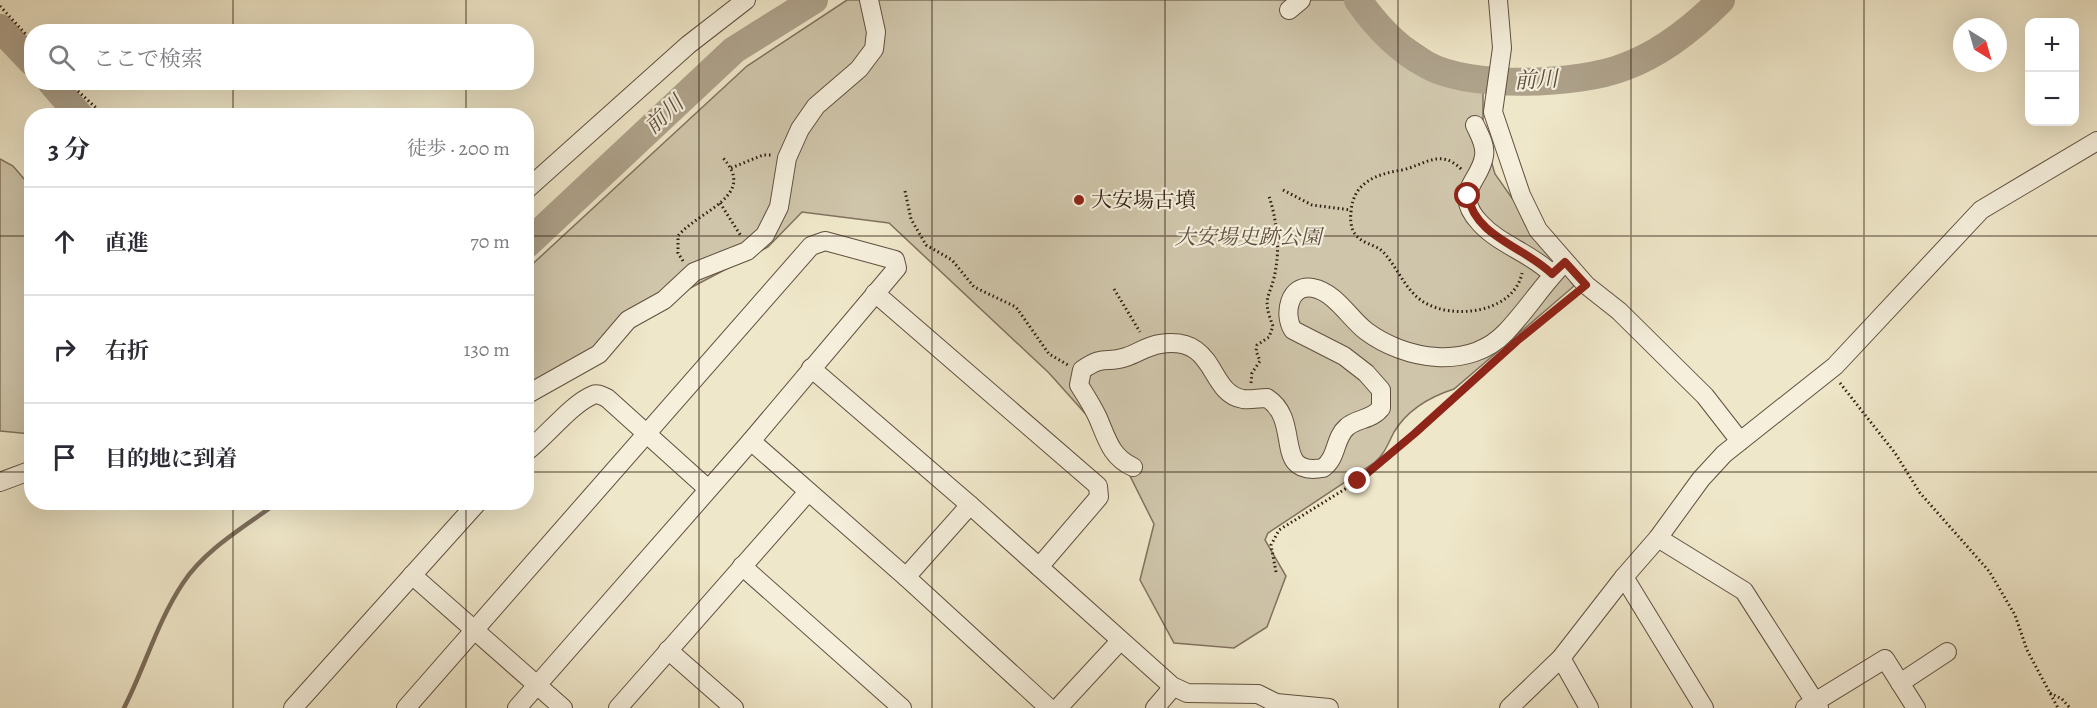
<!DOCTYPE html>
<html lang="ja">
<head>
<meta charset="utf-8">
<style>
	body { margin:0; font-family:Alegreya,"Noto Serif JP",serif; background:#f2f2f3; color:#2b2b33 }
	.controls { position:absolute; right:18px; top:18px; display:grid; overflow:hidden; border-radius:12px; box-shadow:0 6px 24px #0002 }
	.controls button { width:54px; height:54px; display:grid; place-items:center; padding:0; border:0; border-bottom:2px solid #e1e1e2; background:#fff; color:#2b2b33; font:30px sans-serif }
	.compass { position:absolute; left:1953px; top:18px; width:54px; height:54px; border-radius:50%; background:#fff; box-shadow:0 6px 24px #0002; rotate:143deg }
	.stop { position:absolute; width:18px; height:18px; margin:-14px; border:4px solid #8f2418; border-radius:50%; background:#fff }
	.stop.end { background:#8f2418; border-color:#fff; box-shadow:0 2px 6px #0008 }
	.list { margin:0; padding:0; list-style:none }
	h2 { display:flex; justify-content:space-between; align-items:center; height:78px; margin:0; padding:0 24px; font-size:26px }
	h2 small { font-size:20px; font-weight:400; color:#7c7c81 }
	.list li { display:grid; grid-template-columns:39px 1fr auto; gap:18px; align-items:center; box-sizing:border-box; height:108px; padding:0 24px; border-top:2px solid #e1e1e2 }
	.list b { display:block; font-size:22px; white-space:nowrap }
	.list em { font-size:20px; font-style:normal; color:#7c7c81 }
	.icon { flex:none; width:33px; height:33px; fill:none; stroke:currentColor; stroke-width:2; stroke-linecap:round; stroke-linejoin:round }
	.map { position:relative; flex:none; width:2097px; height:708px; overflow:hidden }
	.search { position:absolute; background:#fff; box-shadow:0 6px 24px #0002; left:24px; top:24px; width:510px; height:66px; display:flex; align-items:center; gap:15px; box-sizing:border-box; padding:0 21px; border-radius:24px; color:#7c7c81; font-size:22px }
	.panel { position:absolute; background:#fff; box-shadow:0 6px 24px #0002; left:24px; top:108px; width:510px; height:402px; border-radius:24px }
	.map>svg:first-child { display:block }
	.green { fill:#cfc5aa; stroke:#80715e; stroke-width:1.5 }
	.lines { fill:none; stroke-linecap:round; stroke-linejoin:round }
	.stream { stroke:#7c6d5b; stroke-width:4.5 }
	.river { stroke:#aea28b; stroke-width:28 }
	.minor-casing { stroke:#605040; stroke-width:20 }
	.path { stroke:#311d12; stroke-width:3; stroke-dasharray:1.5 3; stroke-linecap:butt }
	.minor { stroke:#f5efdc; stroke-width:18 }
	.route { stroke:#8f2418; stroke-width:8 }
	.grid { fill:none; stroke:#311d12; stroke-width:1.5; stroke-opacity:0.55 }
	.poi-dot { fill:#8f2418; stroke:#f5efdc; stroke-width:2 }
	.labels { text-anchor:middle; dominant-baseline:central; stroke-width:4.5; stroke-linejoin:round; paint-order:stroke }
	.poi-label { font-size:21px; fill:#311d12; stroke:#f5efdc; text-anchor:start }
	.park-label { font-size:21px; font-style:italic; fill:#604f40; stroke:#f5efdc }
	.water-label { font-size:22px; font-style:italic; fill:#5d4c3c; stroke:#f5efdc }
</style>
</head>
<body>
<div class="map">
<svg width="2097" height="708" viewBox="0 0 2097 708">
	<rect width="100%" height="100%" fill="#efe7c9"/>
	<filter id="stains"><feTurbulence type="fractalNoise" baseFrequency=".00333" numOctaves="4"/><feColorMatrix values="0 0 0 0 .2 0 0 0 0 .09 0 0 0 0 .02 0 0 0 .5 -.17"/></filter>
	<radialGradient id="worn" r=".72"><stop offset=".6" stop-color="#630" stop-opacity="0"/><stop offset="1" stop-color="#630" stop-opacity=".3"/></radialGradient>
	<g class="green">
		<path d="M847,0h507l129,88v46l12,40 79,112 -120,103c-25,8 -46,20 -60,43 -6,12 -10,23 -20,31l-106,70 -3,7 21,36 -19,51 -33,21 -60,-5 -34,-63 14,-56 -38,-76 -67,-75 -160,-150 -87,-11 -34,35 -91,48 -72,54 -78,47 -1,-126 221,-204z"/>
		<polygon points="0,159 13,166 31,187 31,434 0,431"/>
	</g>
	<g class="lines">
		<path class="stream" d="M124,708c21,-41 33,-86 59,-125 22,-34 63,-57 95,-81"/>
		<g class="river">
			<path d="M1358,0c18,26 41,50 69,65 43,24 152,20 197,2 36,-13 70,-40 97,-67"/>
			<polyline points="0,28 32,62"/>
			<polyline points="51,82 80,116"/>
			<polyline points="526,245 734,50 814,0"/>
		</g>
		<g class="minor-casing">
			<g id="minor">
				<polyline points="1498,0 1502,48 1493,112 1521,195 1538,230 1586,285 1619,311 1705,396 1740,441"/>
				<polyline points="1289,10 1301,0"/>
				<path d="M1475,125c4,9 11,20 9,31 -3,25 -33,36 -4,67 20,22 51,30 72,51"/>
				<polyline points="526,190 688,45 746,0"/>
				<polyline points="875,293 1098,486 1099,497 1039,567"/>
				<polyline points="811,368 970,505 1172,686 1187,693 1258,694 1276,703 1329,708"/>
				<polyline points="526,395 599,354 628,320 664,300 694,272 747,251 765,235 779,207 787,158 800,129 816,106 859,69 874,49 876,32 869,0"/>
				<polyline points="751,441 906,577 1049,708"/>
				<path d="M526,452c20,-15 45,-48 67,-57 5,-2 9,1 14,3l101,91"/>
				<path d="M1133,467c-22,-10 -26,-28 -35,-49 -5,-11 -12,-22 -19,-33l3,-15c23,-16 24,-6 44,-13 12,-4 21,-11 34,-13 58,-9 47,49 83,55 8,1 16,-1 24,-1 36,23 4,79 56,70 15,-11 11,-30 24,-41 10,-9 25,-7 34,-19v-18l-15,-17 -22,-17 -51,-26c-10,-15 -4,-47 20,-42 22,4 37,31 53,43 39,29 103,40 140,1 21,-22 37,-48 59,-70"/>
				<polyline points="0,482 32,470"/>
				<polyline points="1658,538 1744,591 1819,708"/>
				<polyline points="742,566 902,708"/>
				<polyline points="412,575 563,708"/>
				<polyline points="906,577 970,505"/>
				<polyline points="1624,577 1704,708"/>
				<polyline points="668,650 734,708"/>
				<polyline points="1561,658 1589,708"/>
				<polyline points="1900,683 1947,652"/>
				<polyline points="293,708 478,502"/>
				<polyline points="406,708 811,246 825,241 895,260 897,268 751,441 517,708"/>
				<polyline points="618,708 808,492"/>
				<polyline points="1058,708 1120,641"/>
				<polyline points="1155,708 1173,687"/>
				<polyline points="1509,708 1561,658 1624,577 1658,538 1701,479 1724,454 1835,366 1981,210 2097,141"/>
				<polyline points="1805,708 1885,659 1916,708"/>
			</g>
		</g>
		<g class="path">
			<polyline points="0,6 32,41"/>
			<polyline points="68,82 105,116"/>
			<polyline points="731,168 763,155 772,155"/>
			<path d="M1461,169c-21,-21 -36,-4 -59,1 -25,4 -49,12 -51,42 -1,7 0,17 4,22 8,11 22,10 30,20 13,15 20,35 37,47 30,20 92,12 100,-28"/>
			<polyline points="1283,190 1312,205 1351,210"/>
			<polyline points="905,191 911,219 926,245 952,260 974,287 1016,307 1049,354 1068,365"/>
			<polyline points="720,203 741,236"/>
			<path d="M683,261l-5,-8v-17c21,-26 81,-40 44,-79"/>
			<polyline points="1114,289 1140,332"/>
			<polyline points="1536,325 1573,295"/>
			<path d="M1251,383l1,-10 8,-12 -4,-10 1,-6 12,-8 4,-11c-13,-32 -1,-28 3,-59 4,-22 0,-49 -7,-71"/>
			<polyline points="1840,383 1895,453 1920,493 1989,571 2015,615 2027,650 2058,708"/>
			<polyline points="1276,572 1271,545 1279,530 1358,481 1414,434 1490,364"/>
			<polyline points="2050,693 2062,699 2070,708"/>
		</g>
		<use href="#minor" class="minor"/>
	</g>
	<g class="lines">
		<path class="route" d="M1358,481l56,-47 103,-93 69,-56 -21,-23 -13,12c-27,-27 -77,-37 -84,-78"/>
	</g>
	<path class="grid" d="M233,0v32M466,0v32M699,0v708M932,0v708M1165,0v708M1398,0v708M1631,0v708M1864,0v708M233,82v34M466,82v34M0,236h32M526,236h1571M0,472h32M526,472h1571M233,502v206M466,502v206"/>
	<circle class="poi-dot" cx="1079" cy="200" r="6"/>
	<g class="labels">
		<g class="poi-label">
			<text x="1091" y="200">大安場古墳</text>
		</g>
		<g class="park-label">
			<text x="1248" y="237">大安場史跡公園</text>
		</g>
		<g class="water-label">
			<text transform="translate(1536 80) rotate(-3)">前川</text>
			<text transform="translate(664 115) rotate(-43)">前川</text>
		</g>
	</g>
	<rect width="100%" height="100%" filter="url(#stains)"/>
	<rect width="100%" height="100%" fill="url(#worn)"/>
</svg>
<div class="controls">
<button>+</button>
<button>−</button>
</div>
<svg class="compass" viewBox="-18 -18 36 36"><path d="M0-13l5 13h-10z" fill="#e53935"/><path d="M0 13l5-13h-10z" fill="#7c7c81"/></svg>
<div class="stop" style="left:1468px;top:196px"></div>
<div class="stop end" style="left:1358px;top:481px"></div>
<div class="search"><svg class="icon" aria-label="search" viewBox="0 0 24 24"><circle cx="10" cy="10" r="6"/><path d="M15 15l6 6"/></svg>ここで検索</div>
<section class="panel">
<h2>3 分<small>徒歩 · 200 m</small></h2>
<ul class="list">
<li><svg class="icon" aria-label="ahead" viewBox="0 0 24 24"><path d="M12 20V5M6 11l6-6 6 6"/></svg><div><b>直進</b></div><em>70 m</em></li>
<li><svg class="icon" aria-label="right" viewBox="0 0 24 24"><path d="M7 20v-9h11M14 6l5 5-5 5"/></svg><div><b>右折</b></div><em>130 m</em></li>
<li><svg class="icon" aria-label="arrive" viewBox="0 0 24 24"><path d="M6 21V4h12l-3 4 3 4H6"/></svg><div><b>目的地に到着</b></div></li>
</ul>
</section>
</div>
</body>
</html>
